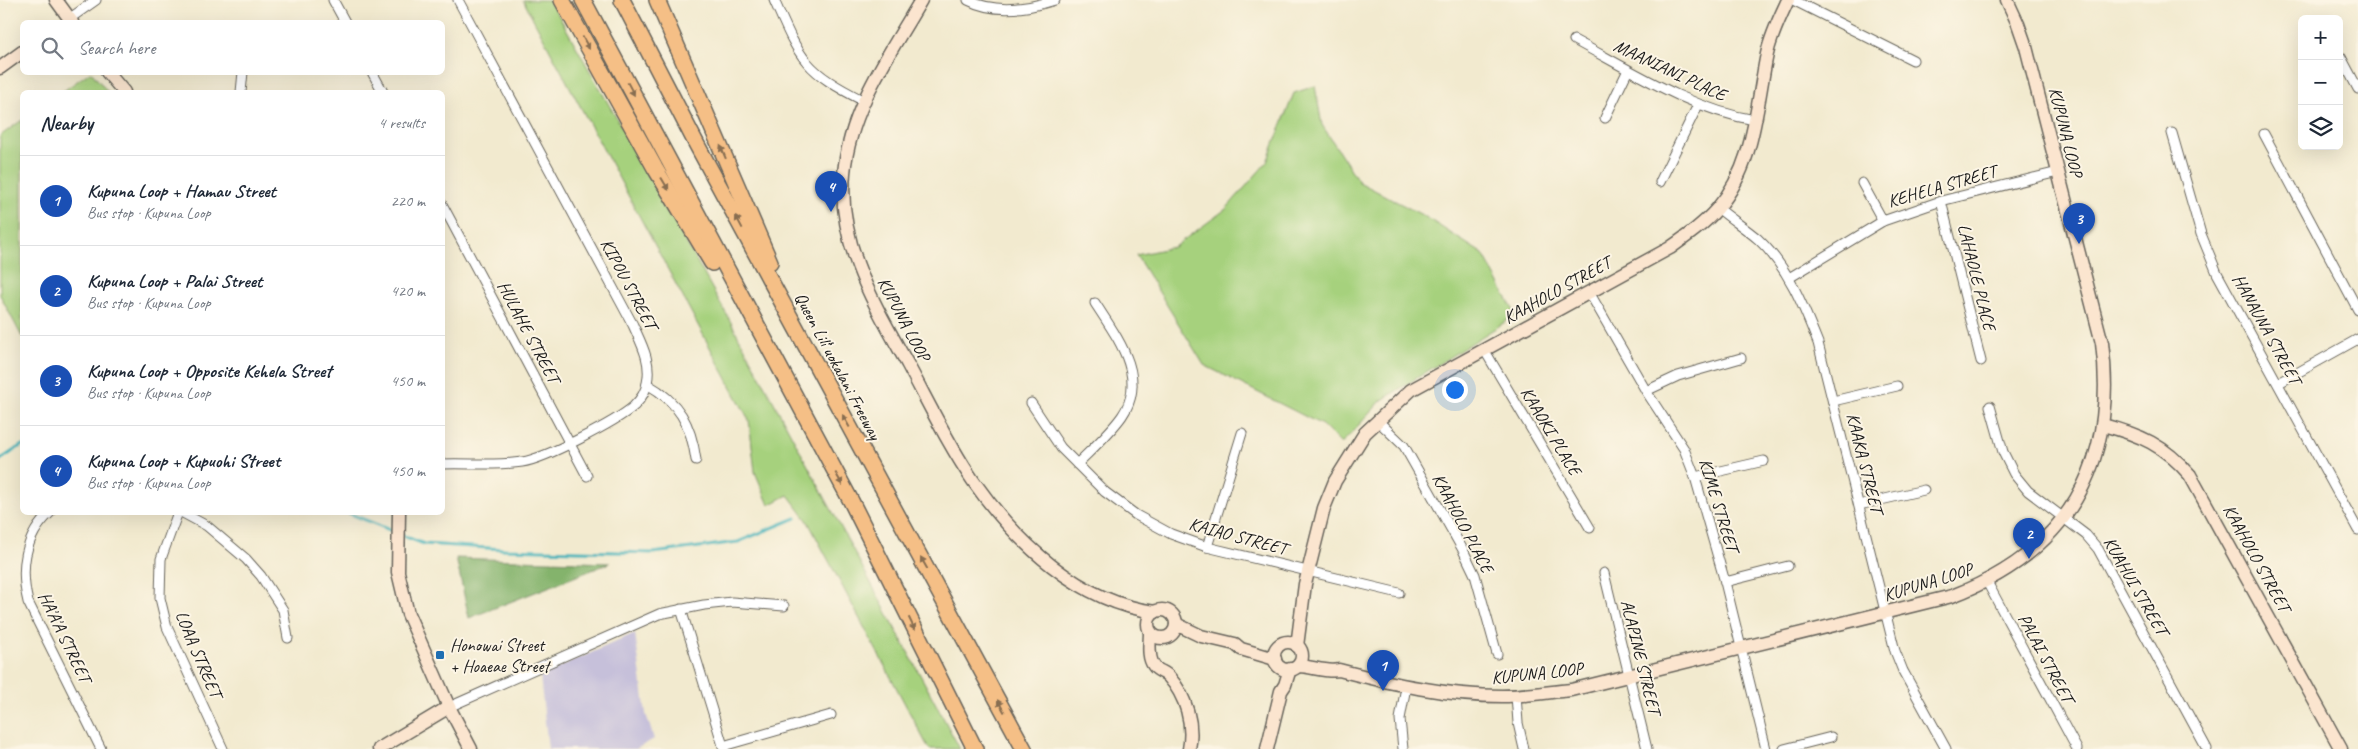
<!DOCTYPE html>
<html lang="en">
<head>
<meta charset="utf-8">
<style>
	body { margin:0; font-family:Caveat,sans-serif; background:#f6f6f7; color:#1f2937 }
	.controls { position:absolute; right:15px; top:15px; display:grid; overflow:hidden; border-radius:8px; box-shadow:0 5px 20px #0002 }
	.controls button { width:45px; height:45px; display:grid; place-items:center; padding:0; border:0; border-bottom:1px solid #e0e1e3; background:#fff; color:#1f2937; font:25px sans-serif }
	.you { position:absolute; left:1454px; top:389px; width:18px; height:18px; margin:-12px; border:4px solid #fff; border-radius:50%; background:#1a73e8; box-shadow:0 0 0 8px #1a73e833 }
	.badge { display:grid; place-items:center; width:32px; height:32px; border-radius:50%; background:#1f6fb2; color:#fff; font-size:16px; font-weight:700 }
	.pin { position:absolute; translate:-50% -41px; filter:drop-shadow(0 1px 2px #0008) }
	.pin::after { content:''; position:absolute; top:26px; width:18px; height:15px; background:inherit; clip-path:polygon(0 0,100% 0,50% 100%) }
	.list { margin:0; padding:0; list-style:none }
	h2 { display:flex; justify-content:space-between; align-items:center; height:65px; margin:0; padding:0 20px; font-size:21px }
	h2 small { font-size:16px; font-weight:400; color:#747a83 }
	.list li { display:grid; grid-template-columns:32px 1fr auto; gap:15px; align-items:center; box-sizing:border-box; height:90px; padding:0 20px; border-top:1px solid #e0e1e3 }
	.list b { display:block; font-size:19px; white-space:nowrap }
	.list p { margin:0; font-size:16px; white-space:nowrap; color:#747a83 }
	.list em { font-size:16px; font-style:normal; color:#747a83 }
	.icon { flex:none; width:28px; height:28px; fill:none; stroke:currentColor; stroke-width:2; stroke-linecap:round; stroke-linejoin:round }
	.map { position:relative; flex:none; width:2358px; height:749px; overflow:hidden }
	.search { position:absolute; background:#fff; box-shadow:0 5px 20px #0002; left:20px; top:20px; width:425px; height:55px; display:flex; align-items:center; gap:12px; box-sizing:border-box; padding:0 18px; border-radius:8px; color:#747a83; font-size:19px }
	.panel { position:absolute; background:#fff; box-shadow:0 5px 20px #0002; left:20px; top:90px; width:425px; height:425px; border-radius:8px }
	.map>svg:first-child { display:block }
	.industrial { fill:#c6c0da }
	.green { fill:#a6d17d; stroke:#61764c }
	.forest { fill:#84b36c; stroke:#506844 }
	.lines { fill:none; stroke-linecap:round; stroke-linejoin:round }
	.stream { stroke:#44b4bb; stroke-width:3 }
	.street-casing { stroke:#67645b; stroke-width:11 }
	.secondary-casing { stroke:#67645b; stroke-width:15 }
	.highway-casing { stroke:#67645b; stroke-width:18 }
	.street { stroke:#fff; stroke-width:9 }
	.secondary { stroke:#fbe5cf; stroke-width:12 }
	.highway { stroke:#f5bf86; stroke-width:15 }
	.oneway { fill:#886e51 }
	.poi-dot { fill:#1f6fb2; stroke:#fcf5e5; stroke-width:2 }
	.labels { text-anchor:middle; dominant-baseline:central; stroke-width:4; stroke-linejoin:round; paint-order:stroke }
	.street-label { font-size:18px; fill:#1c1c1c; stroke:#fcf5e5 }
	.poi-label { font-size:18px; fill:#1c1c1c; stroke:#fcf5e5; text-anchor:start }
</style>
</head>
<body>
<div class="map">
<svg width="2358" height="749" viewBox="0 0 2358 749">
	<rect width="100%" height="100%" fill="#fcf5e5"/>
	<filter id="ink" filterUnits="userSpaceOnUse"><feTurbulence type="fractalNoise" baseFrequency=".02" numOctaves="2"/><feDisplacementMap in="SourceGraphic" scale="10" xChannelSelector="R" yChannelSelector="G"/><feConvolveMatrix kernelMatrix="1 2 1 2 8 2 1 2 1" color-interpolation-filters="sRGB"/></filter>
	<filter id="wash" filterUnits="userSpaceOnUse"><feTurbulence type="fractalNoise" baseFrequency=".0096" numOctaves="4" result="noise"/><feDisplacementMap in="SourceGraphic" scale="20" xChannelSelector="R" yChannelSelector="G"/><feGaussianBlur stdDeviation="1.12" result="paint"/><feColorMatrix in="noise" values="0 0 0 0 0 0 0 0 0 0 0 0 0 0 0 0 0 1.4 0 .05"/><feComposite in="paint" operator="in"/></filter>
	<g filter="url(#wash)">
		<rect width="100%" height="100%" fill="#f2eacf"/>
		<polygon class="industrial" points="635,633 646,714 654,739 636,749 548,749 540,676"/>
		<g class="green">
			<polygon points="523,0 549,0 558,14 727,315 960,749 929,749 807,520 788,495 769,505 755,472 749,420"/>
			<polygon points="90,72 92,73 108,92 62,92"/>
			<polygon points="1315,86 1322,125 1359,182 1424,216 1483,254 1516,315 1382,400 1341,444 1322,425 1204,365 1136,255 1174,247 1226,209 1267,162 1294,93"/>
			<polygon points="22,120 22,337 0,295 0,136"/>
		</g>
		<polygon class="forest" points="456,558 610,563 469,618"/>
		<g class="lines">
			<g class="stream">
				<polyline points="0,460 22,445"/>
				<polyline points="346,512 395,532"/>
				<polyline points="401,535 424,544 504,549 653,553 738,542 796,518"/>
			</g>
		</g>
	</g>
	<g filter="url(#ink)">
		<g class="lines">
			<g class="street-casing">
				<g id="street">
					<polyline points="333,0 345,22"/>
					<path d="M774,0c26,59 30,71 90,101"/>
					<path d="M968,0c27,14 59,9 87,0"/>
					<polyline points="1793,0 1913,60"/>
					<polyline points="69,19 96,0"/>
					<path d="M1574,40c58,31 116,69 181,80"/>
					<polyline points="2341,57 2358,89"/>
					<polyline points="372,72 383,92"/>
					<polyline points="241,92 243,72"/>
					<polyline points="1605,118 1628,70"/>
					<polyline points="2172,133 2201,234 2217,273 2358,530"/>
					<polyline points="2264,134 2358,310"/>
					<polyline points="1660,182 1698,105"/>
					<polyline points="1862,183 1883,221"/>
					<polyline points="1941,201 1981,361"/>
					<polyline points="442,204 587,476"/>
					<path d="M1718,208c13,11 27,20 40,31 30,28 45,66 60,104l77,308 8,20 43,78"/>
					<polyline points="1789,278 1883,221 1941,201 2058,172"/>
					<polyline points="1589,292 1646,391 1684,449 1695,477 1725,582 1766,749"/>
					<polyline points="1485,351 1590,528"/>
					<polyline points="2279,383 2358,339"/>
					<path d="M647,384c32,18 44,40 49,76"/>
					<polyline points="1646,391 1678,376 1741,358"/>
					<polyline points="1833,401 1897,386"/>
					<polyline points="1031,403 1061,448 1105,492 1136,515 1171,534 1207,547 1399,593"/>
					<polyline points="1990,406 2003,452 2014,474 2028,491 2086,535 2098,549 2207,749"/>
					<polyline points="1377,420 1404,446 1463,550 1475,575 1497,654"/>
					<path d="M442,464c27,-1 55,2 80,-2 23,-3 95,-41 112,-56 6,-6 12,-15 13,-23 5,-21 -6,-40 -14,-58l-175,-325"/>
					<path d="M1077,464c15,-15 33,-31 45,-48 27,-39 -6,-80 -27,-113"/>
					<polyline points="1695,477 1764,461"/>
					<polyline points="1859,505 1924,490"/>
					<path d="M51,512c-27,24 -31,57 -23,90l73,147"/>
					<polyline points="178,512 161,559 160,598 167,627 223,749"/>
					<polyline points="181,512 207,526 246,559 261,576 283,610 288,638"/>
					<polyline points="1207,547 1242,433"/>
					<polyline points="1604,573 1647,749"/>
					<polyline points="1725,582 1788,566"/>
					<polyline points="1987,582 2077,749"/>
					<polyline points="681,609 724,749"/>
					<polyline points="1516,695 1518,723 1524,749"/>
					<polyline points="449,707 659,614 704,605 732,602 784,606"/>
					<polyline points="723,746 831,715"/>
					<polyline points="1403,749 1400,719 1406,687"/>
					<polyline points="1784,749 1831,737"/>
				</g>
			</g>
			<g class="secondary-casing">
				<g id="secondary">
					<polyline points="56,0 72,22"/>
					<path d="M921,0c-31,54 -71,108 -77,173 -7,72 31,132 64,192 21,39 41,81 66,117 43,61 105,120 181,130"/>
					<polyline points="0,68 22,52"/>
					<polyline points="107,72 124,92"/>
					<path d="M2103,425c38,10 61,20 87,50l151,274"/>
					<polyline points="399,512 398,572 408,614 449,707 471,749"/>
					<circle cx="1162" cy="624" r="14"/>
					<polyline points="1176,624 1201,636 1235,644 1241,649 1275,659"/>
					<path d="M1150,632c0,10 -3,25 4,34 3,5 11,6 15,11 17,19 25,47 20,72"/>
					<circle cx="1288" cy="656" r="14"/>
					<path d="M1297,646l8,-62 19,-76 11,-27 30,-48 46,-43 259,-142c17,-12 34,-24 47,-39 38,-44 39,-102 50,-155 4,-19 13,-37 21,-54"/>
					<path d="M1298,666c13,0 29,7 41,4 54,14 107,26 163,26 23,0 46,-4 69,-6l381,-94c115,-44 166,-131 150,-253l-76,-296 -8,-23 -11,-24"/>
					<polyline points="379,749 449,707"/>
					<polyline points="1267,749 1281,691 1285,685 1290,669"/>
				</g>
			</g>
			<g class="highway-casing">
				<g id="highway">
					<polyline points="562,0 655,168 712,263"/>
					<polyline points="583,0 851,501 975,749"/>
					<polyline points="622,0 697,145 1024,749"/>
					<polyline points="657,0 770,262"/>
				</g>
			</g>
			<use href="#street" class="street"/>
			<use href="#secondary" class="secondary"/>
			<use href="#highway" class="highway"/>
		</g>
		<defs><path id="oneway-solid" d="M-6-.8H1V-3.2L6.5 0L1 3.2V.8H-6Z" transform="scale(1.25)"/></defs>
		<g class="oneway">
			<use href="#oneway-solid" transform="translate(586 43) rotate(61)"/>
			<use href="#oneway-solid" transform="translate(631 89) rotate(62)"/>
			<use href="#oneway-solid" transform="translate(723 152) rotate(-113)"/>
			<use href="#oneway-solid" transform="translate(665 184) rotate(59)"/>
			<use href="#oneway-solid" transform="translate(739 222) rotate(-118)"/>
			<use href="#oneway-solid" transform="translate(846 421) rotate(-119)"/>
			<use href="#oneway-solid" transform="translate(839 479) rotate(61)"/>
			<use href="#oneway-solid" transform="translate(924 563) rotate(-119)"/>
			<use href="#oneway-solid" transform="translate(912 624) rotate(64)"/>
			<use href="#oneway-solid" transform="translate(1001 706) rotate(-119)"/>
		</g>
	</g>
	<rect class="poi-dot" x="435" y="650" width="10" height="10" rx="2.5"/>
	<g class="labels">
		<g class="street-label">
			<text transform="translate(1670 70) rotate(25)">MAANIANI PLACE</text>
			<text transform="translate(2066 132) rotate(76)">KUPUNA LOOP</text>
			<text transform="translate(1942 186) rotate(-16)">KEHELA STREET</text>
			<text transform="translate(1977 277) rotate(76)">LAHAOLE PLACE</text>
			<text transform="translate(629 284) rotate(62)">KIPOU STREET</text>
			<text transform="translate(1557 290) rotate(-29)">KAAHOLO STREET</text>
			<text transform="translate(904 319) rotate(62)">KUPUNA LOOP</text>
			<text transform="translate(2267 329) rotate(61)">HANAUNA STREET</text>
			<text transform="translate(529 332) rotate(62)">HULAHE STREET</text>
			<text transform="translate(838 366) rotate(62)">Queen Liliʻuokalani Freeway</text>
			<text transform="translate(1551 431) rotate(59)">KAAOKI PLACE</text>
			<text transform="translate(1865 463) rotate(76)">KAAKA STREET</text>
			<text transform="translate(1719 505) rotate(73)">KIME STREET</text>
			<text transform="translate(1463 523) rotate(62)">KAAHOLO PLACE</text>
			<text transform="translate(1238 536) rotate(15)">KAIAO STREET</text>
			<text transform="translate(2257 558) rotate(61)">KAAHOLO STREET</text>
			<text transform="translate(1928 582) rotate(-17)">KUPUNA LOOP</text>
			<text transform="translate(2136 586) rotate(60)">KUAHUI STREET</text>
			<text transform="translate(65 637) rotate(64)">HA'A'A STREET</text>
			<text transform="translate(199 654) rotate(67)">LOAA STREET</text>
			<text transform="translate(1641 657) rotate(76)">ALAPINE STREET</text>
			<text transform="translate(2046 658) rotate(62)">PALAI STREET</text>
			<text transform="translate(1537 673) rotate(-6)">KUPUNA LOOP</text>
		</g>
		<g class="poi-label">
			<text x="450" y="645">Honowai Street<tspan x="450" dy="21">+ Hoaeae Street</tspan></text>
		</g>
	</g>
</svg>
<div class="controls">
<button>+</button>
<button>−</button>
<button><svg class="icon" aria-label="layers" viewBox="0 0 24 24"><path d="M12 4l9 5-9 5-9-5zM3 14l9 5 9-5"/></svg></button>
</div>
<div class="you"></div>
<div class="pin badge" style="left:1383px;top:691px;background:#1a4fb4">1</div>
<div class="pin badge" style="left:2029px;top:559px;background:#1a4fb4">2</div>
<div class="pin badge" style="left:2079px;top:244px;background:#1a4fb4">3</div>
<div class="pin badge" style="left:831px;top:212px;background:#1a4fb4">4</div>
<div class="search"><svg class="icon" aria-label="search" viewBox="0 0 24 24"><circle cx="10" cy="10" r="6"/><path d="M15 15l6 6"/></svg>Search here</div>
<section class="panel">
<h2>Nearby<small>4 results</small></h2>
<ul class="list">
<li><span class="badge" style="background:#1a4fb4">1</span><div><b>Kupuna Loop + Hamau Street</b><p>Bus stop · Kupuna Loop</p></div><em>220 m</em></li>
<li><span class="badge" style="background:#1a4fb4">2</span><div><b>Kupuna Loop + Palai Street</b><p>Bus stop · Kupuna Loop</p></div><em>420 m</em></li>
<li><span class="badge" style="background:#1a4fb4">3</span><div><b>Kupuna Loop + Opposite Kehela Street</b><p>Bus stop · Kupuna Loop</p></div><em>450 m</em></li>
<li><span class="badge" style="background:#1a4fb4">4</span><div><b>Kupuna Loop + Kupuohi Street</b><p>Bus stop · Kupuna Loop</p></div><em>450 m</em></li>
</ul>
</section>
</div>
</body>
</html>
